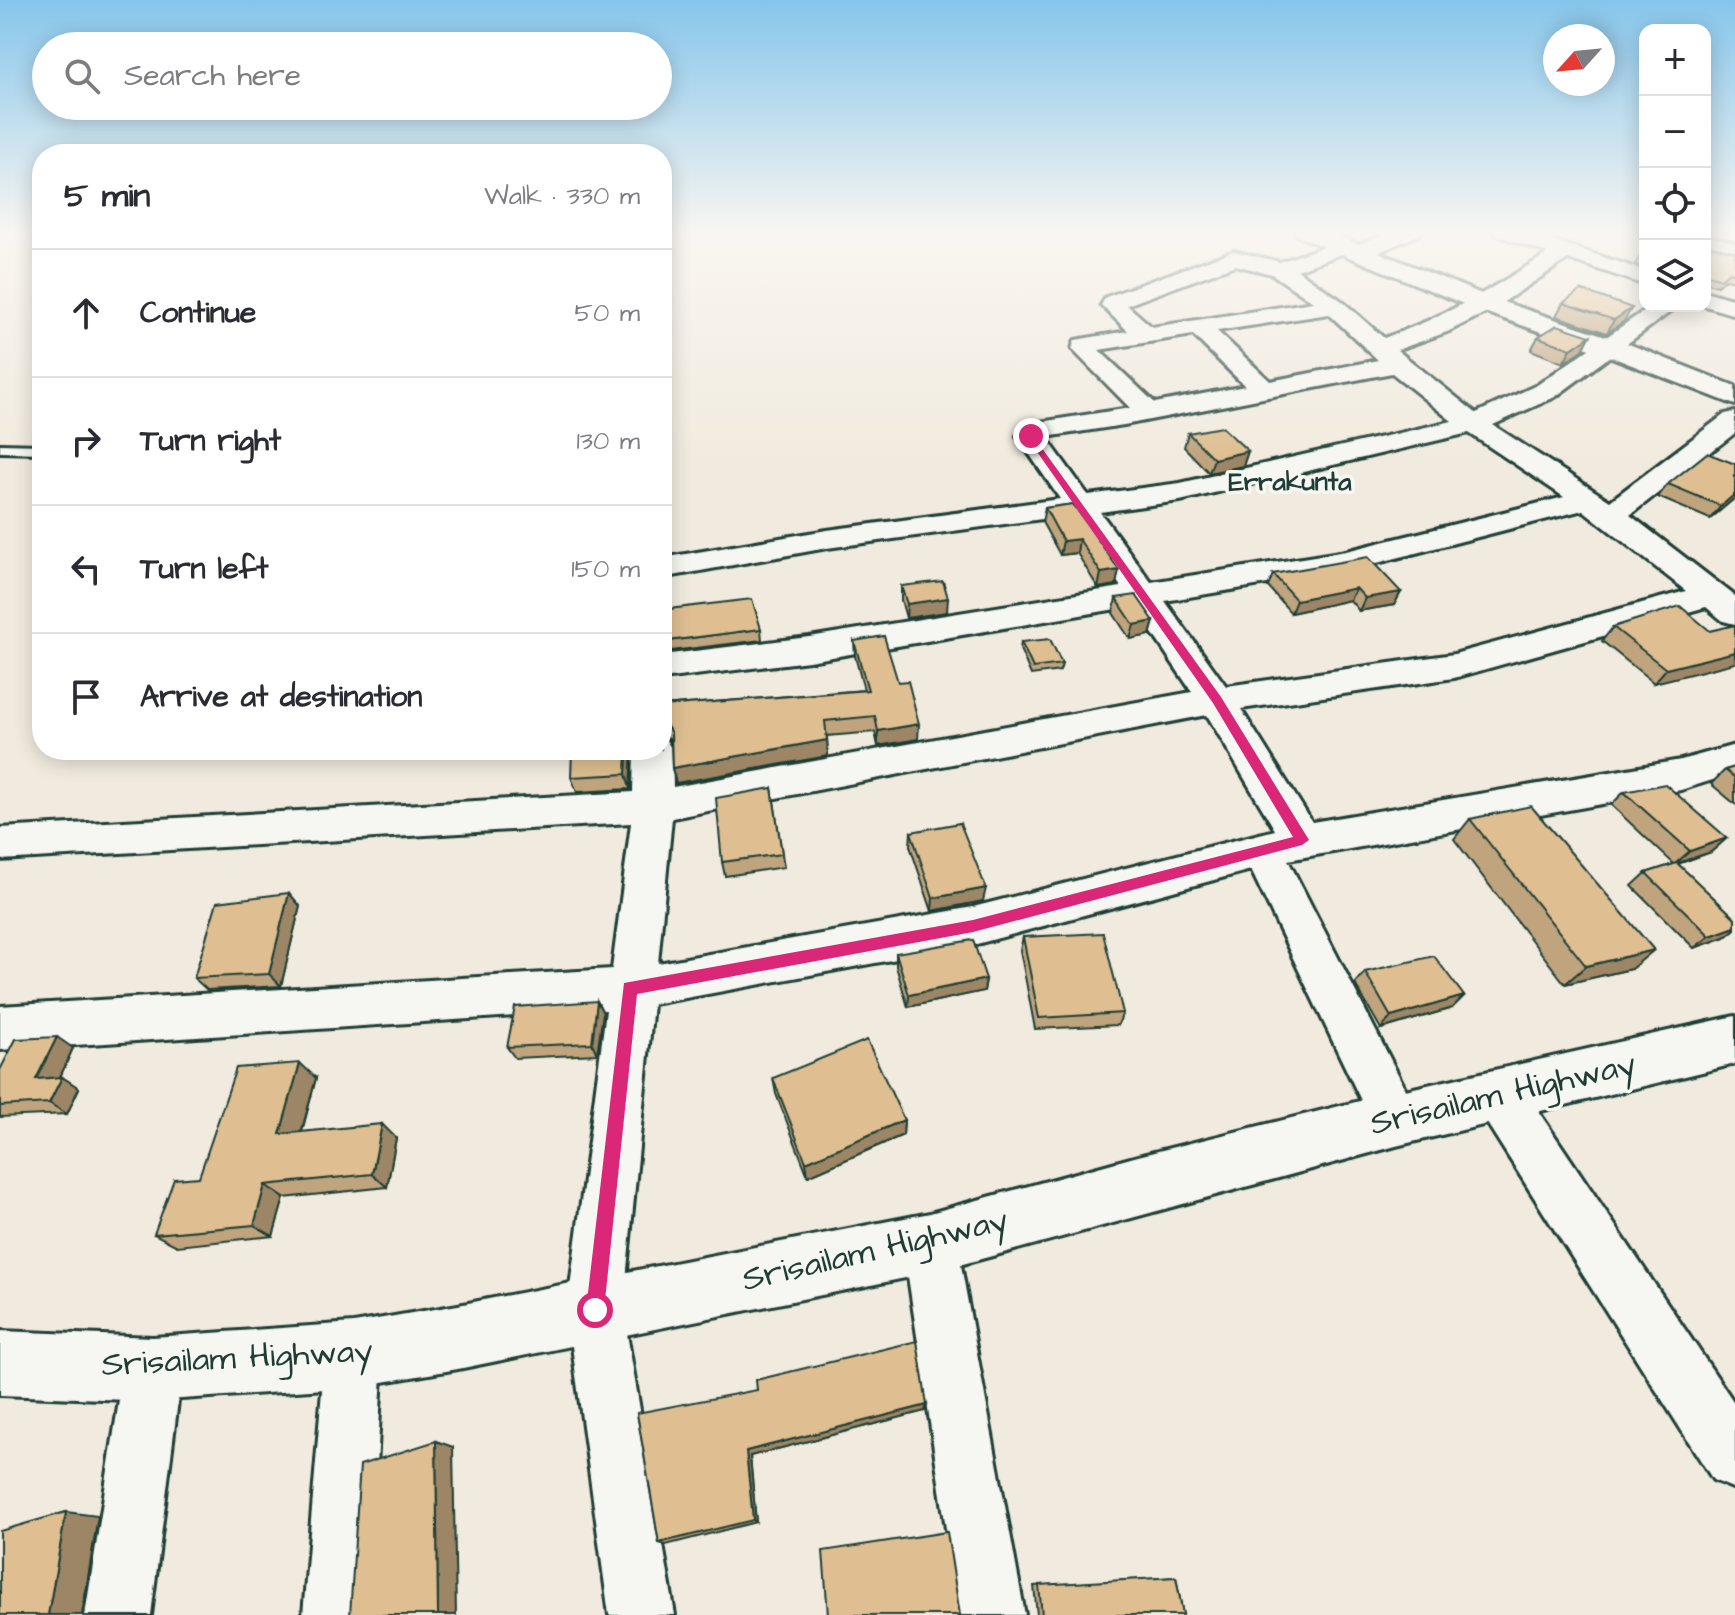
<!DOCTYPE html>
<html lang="en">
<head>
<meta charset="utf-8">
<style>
	body { margin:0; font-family:"Architects Daughter",sans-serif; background:#f7f7f7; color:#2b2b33 }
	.controls { position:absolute; right:24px; top:24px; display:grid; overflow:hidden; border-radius:16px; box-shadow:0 4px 20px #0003 }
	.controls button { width:72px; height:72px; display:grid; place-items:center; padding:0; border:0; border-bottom:2px solid #e1e1e2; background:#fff; color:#2b2b33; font:40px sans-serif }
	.compass { position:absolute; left:1543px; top:24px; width:72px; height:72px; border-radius:50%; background:#fff; box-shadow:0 4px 20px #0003; rotate:243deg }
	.stop { position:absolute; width:24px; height:24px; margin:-18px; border:6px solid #db2777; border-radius:50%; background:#fff }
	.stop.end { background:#db2777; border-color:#fff; box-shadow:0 2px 8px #0008 }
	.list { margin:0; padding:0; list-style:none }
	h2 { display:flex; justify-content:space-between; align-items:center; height:104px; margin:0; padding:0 32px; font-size:34px }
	h2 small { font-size:26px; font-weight:400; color:#7c7c81 }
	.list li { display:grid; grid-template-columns:52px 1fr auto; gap:24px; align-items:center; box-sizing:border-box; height:128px; padding:0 32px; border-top:2px solid #e1e1e2 }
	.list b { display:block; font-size:30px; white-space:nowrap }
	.list em { font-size:26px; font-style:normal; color:#7c7c81 }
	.icon { flex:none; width:44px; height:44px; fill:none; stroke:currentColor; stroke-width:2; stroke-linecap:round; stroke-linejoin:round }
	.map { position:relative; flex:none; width:1735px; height:1615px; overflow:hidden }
	.search { position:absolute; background:#fff; box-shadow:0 4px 20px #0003; left:32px; top:32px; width:640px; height:88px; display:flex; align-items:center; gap:20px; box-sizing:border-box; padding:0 28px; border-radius:44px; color:#7c7c81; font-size:30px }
	.panel { position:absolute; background:#fff; box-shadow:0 4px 20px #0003; left:32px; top:144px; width:640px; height:616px; border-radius:32px }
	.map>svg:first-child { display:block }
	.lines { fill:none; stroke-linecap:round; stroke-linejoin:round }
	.service-casing { stroke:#1f3d34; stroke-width:6 }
	.minor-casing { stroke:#1f3d34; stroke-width:6 }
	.tertiary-casing { stroke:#1f3d34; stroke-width:6 }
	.trunk-casing { stroke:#1f3d34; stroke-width:6 }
	.service { fill:#f6f6f2; fill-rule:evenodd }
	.minor { fill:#f6f6f2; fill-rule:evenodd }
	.tertiary { fill:#f6f6f2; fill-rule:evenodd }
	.trunk { fill:#f6f6f2; fill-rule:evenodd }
	.wall { fill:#c0a47e; stroke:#1f3d34; stroke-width:2 }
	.shaded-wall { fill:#9c8666; stroke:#1f3d34; stroke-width:2 }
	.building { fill:#dfbf92; stroke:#1f3d34; stroke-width:2 }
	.route { fill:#db2777 }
	.labels { text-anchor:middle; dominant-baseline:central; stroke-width:7; stroke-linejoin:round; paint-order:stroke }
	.far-neighbourhood-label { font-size:26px; font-weight:bold; fill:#1f3d34; stroke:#f6f6f2 }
	.near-street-label { font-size:34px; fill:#1f3d34; stroke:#f6f6f2 }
</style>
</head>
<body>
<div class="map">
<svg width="1735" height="1615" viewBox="0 0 1735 1615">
	<rect width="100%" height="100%" fill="#f1ebdf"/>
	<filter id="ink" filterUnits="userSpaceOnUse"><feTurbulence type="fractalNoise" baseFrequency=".0125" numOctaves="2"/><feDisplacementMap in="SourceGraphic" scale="16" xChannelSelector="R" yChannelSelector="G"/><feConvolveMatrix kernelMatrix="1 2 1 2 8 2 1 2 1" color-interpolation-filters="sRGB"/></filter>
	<g filter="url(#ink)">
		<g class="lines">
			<g class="service-casing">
				<polygon id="service" points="0,444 42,445 42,453 0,452"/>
			</g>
			<g class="minor-casing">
				<g id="minor">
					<polygon points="1393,231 1421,231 1418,235 1368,257 1360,258 1349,252 1352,247"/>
					<path d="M1494,231h31l120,40v14l-77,-26 -75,50 -46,23 -50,18 79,63 61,-28 114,-79h27l-123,91 -62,28 117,76 115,-87 10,-2v21l-105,82 105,81v28l-12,-3 -17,-14 -252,71 -213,31 71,113 369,-62 54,-15v28l-54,17 -393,70 133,259 -7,17 -18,8 -18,-8 -127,-266 -278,75 -320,59 -30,306 52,305h-66l-42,-305 39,-300 -606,40v-44l612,-37 19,-146 -631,37v-32l633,-36 1,-42h28v-11l4,1 6,10 1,37 519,-95 -58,-86 -325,55 -147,18v-24l147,-18 312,-50 -49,-72 -245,33 -165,30v-20l165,-28 233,-31 -43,-63 10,-12 103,-16 -58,-59 3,-9 53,-9 -27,-26 5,-8 127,-46 47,11 62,-22 11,6 -3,5 -53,19 45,31 42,37c63,-22 108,-49 164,-85l-51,-18zM1235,265l37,9 41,28 -161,25 -25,-22zM1329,314l49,46 -108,21 -53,-50zM1193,335l52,51 -90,17 -56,-53zM1392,373l60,48 -272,62 -92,12 -42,-58 78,-12zM1469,433l95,64 -218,54 -195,31 -51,-70 80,-11zM1583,510l103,81 -232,63 -228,32 -61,-85 181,-30zM1207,715l68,115 -302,77 -315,56 14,-145z"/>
					<polygon points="1705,235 1735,243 1735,256 1705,248"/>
					<polygon points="1705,291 1735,300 1735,315 1705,306"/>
					<polygon points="1498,1071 1516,1078 1735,1404 1735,1489 1713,1480 1480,1112 1473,1095 1480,1078"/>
					<polygon points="930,1216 949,1224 957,1243 1025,1615 959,1615 903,1243 911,1224"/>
					<polygon points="354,1326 375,1334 383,1355 369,1615 303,1615 325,1355 333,1334"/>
					<polygon points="153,1340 174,1348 182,1369 151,1615 85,1615 124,1369 132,1348"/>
				</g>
			</g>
			<g class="tertiary-casing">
				<polygon id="tertiary" points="1294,231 1326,231 1494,299 1621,341 1735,386 1735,405 1601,353 1476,309 1298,236"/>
			</g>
			<g class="trunk-casing">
				<polygon id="trunk" points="1735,1016 1735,1064 1396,1146 930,1273 458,1369 354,1387 153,1401 0,1395 0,1331 153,1337 354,1323 458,1305 930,1213 1138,1156 1396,1092"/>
			</g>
			<use href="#service" class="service"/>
			<use href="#minor" class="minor"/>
			<use href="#tertiary" class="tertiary"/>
			<use href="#trunk" class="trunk"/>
		</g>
		<g class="wall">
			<polygon points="1705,235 1708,245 1735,252 1735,281 1725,279 1717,286 1705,282"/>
			<polygon points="1645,254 1645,268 1635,264 1639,258"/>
			<polygon points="1563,303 1624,321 1607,333 1556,316"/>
			<polygon points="1590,336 1583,350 1563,363 1531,350 1538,337"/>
			<polygon points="1188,433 1248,451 1243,466 1209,473 1184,447"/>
			<polygon points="1735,464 1735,498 1710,519 1658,497 1668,484"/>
			<polygon points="1073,504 1116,585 1098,588 1077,553 1060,555 1042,522 1045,508"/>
			<polygon points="1273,574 1401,592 1394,605 1359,611 1350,600 1291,613 1268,587"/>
			<polygon points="901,586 947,612 906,618 901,600"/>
			<polygon points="1116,598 1154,621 1150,635 1130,639 1113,613"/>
			<polygon points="1613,627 1710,631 1654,683 1602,641"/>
			<polygon points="761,629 762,640 671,651 668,641"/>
			<polygon points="854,641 898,682 918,739 878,746 875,732 827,736 828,756 676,783 672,768 671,743 669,738 662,737 662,706 864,690 855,656"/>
			<polygon points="1021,642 1062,664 1060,671 1031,675 1020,649"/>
			<polygon points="259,750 323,750 263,756"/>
			<polygon points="632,750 630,789 577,792 571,777"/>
			<polygon points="1735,767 1735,804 1711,784 1725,770"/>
			<polygon points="772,788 784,867 725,876 722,862"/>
			<polygon points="1624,792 1727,838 1711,852 1678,864 1735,918 1735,929 1725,937 1694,948 1632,886 1646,873 1674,864 1611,805"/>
			<polygon points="1470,819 1631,969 1565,984 1454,839"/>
			<polygon points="911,832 983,901 932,911 910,846"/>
			<polygon points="289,893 300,906 281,986 207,990 194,978"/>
			<polygon points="1023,937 1123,1013 1118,1025 1035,1029 1020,950"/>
			<polygon points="896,953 986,979 984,991 908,1007 896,966"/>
			<polygon points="1365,972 1464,996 1452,1008 1381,1029 1355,984"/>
			<polygon points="597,1001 603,1013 597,1054 515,1058 507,1047"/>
			<polygon points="73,1048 60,1077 62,1077 79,1088 67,1114 0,1117 0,1070"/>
			<polygon points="316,1078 302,1132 396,1138 387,1187 284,1198 273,1236 177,1246 154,1234 199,1177"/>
			<polygon points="773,1078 904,1120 903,1135 808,1176 776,1094"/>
			<polygon points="927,1405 925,1411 750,1456 756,1522 666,1545 659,1543 637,1413"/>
			<polygon points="1176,1577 1183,1615 1037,1615 1034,1586"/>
		</g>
		<g class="shaded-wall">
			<polygon points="1632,308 1624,321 1607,333 1614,320"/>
			<polygon points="1590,336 1583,350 1563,363 1571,349"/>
			<polygon points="1248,451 1243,466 1209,473 1214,459"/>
			<polygon points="1735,494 1735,498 1710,519 1721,506"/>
			<polygon points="1079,539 1077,553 1060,555 1063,541"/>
			<polygon points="1119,570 1116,585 1098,588 1101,573"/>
			<polygon points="1356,588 1350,600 1291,613 1296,600"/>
			<polygon points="1401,592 1394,605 1359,611 1365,598"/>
			<polygon points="948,598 947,612 906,618 907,604"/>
			<polygon points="1154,621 1150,635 1130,639 1134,625"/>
			<polygon points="1735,652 1735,663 1654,683 1666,669"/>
			<polygon points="919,724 918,739 878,746 878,731"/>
			<polygon points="827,740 828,756 676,783 672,768"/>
			<polygon points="627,750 632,750 630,789 626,774"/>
			<polygon points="1727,838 1711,852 1675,864 1690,851"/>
			<polygon points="986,888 983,901 932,911 933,898"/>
			<polygon points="289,893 300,906 281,986 269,974"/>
			<polygon points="1735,927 1735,929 1725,937 1694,948 1710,936"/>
			<polygon points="1654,950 1631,969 1565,984 1586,966"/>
			<polygon points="986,979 984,991 908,1007 909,995"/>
			<polygon points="1464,996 1452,1008 1381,1029 1391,1017"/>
			<polygon points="597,1001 603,1013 597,1054 592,1043"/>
			<polygon points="57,1037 73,1048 54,1090 36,1079"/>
			<polygon points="300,1063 316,1078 297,1148 280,1134"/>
			<polygon points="62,1077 79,1088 67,1114 49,1103"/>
			<polygon points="904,1120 903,1135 808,1176 806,1162"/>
			<polygon points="382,1124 396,1138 387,1187 372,1174"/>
			<polygon points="265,1185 284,1198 273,1236 254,1225"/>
			<polygon points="927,1405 925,1411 750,1456 756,1522 753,1520 746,1451"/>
			<polygon points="436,1441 453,1447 456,1615 438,1615"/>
			<polygon points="66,1512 98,1516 82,1615 48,1615"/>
		</g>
		<g class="building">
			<polygon points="1705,235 1708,245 1735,252 1735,274 1729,272 1721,279 1705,274"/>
			<polygon points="1645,254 1645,261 1639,258"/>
			<polygon points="1581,290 1632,308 1614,320 1563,303"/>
			<polygon points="1557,325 1590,336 1571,349 1538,337"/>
			<polygon points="1222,427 1248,451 1214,459 1188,433"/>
			<polygon points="1707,453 1735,464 1735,494 1721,506 1668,484"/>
			<polygon points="1073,504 1119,570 1101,573 1079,539 1063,541 1045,508"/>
			<polygon points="1368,557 1401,592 1365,598 1356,588 1296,600 1273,574"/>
			<polygon points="943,581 948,598 907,604 901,586"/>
			<polygon points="1136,595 1154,621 1134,625 1116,598"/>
			<polygon points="752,599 761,629 668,641 669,609"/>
			<polygon points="1680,606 1710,631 1735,625 1735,652 1666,669 1613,627"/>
			<polygon points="884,636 898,682 908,681 919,724 878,731 875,716 825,721 827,740 672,768 671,733 665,723 662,722 662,706 868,690 854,641"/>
			<polygon points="1050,639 1062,664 1033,668 1021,642"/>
			<polygon points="572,750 627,750 626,774 571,777"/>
			<polygon points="1735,767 1735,778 1725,770"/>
			<polygon points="1665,784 1727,838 1690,851 1624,792"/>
			<polygon points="772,788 782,854 722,862 716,798"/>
			<polygon points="1531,806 1654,950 1586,966 1470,819"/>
			<polygon points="960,823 986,888 933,898 911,832"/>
			<polygon points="1677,863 1735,918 1735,927 1710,936 1646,873"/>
			<polygon points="289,893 269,974 194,978 217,902"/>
			<polygon points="1103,933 1123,1013 1039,1018 1023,937"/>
			<polygon points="973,940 986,979 909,995 896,953"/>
			<polygon points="1434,956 1464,996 1391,1017 1365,972"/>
			<polygon points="597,1001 592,1043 507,1047 515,1007"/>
			<polygon points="57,1037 36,1079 62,1077 49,1103 0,1106 0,1070 16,1039"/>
			<polygon points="867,1040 904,1120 806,1162 773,1078"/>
			<polygon points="300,1063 280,1134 382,1124 372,1174 265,1185 254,1225 154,1234 174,1179 199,1177 236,1068"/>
			<polygon points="917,1341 927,1405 746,1451 753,1520 659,1543 637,1413 757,1390 756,1380"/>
			<polygon points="436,1441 438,1615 350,1615 360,1465"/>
			<polygon points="66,1512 48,1615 0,1615 0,1531"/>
			<polygon points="947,1532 960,1615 828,1615 823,1551"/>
			<polygon points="1176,1577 1183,1615 1042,1615 1039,1585"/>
		</g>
	</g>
	<linearGradient id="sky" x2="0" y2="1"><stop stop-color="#85c5eb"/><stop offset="0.51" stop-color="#f9f6f1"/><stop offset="1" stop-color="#f9f6f1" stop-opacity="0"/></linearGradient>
	<rect width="1735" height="457" fill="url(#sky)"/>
	<polygon class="route" points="1031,433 1221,697 1309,840 1302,845 973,932 637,994 604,1310 601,1316 595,1319 588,1316 586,1310 624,983 973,920 1293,837 1213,703 1026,436"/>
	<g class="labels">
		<g class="far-neighbourhood-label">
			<text x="1290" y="482">Errakunta</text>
		</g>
		<g class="near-street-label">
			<text transform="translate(1503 1094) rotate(-13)">Srisailam Highway</text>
			<text transform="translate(875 1250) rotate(-13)">Srisailam Highway</text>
			<text transform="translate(237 1358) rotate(-3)">Srisailam Highway</text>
		</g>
	</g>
</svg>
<div class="controls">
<button>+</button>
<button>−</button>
<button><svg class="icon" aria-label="locate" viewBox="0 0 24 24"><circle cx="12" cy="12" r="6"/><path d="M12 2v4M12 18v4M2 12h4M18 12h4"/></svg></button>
<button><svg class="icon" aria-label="layers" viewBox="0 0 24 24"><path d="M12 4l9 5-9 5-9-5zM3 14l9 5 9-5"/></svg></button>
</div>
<svg class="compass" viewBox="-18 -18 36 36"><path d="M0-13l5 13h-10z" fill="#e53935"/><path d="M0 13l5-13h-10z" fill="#7c7c81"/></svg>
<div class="stop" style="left:595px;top:1310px"></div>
<div class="stop end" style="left:1031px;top:436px"></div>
<div class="search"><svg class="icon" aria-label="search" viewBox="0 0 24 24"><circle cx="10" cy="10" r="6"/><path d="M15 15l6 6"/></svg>Search here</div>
<section class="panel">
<h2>5 min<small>Walk · 330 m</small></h2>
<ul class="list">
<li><svg class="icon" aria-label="ahead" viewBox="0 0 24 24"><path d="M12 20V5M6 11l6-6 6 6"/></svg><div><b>Continue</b></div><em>50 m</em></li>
<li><svg class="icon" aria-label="right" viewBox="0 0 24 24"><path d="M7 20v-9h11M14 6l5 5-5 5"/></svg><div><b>Turn right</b></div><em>130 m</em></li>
<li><svg class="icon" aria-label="left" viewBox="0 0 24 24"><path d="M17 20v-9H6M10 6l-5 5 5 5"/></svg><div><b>Turn left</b></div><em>150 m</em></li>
<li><svg class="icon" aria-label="arrive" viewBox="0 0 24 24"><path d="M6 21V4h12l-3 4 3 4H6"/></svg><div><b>Arrive at destination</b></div></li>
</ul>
</section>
</div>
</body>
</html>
